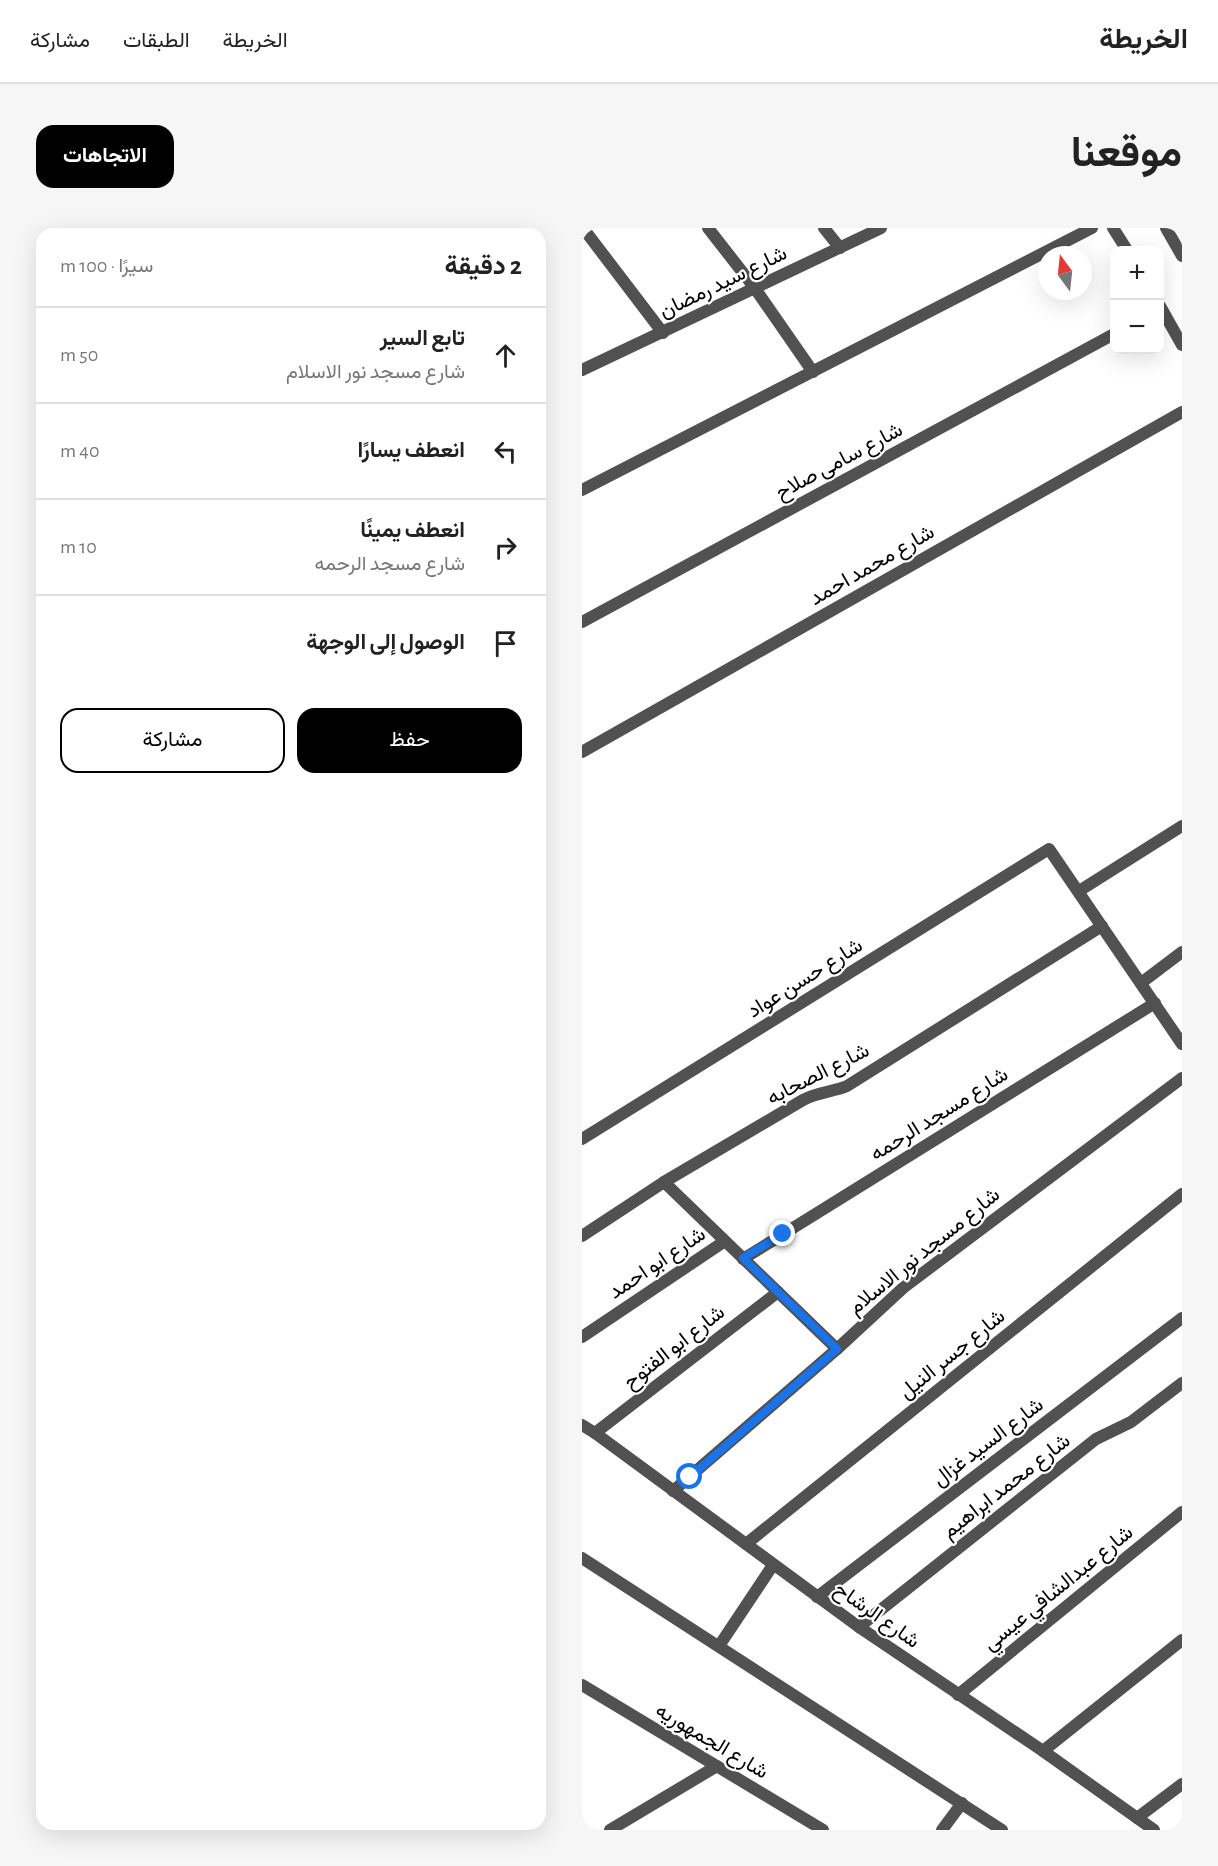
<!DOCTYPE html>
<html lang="ar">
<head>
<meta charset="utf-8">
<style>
	body { margin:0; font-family:"Alegreya Sans",Vazirmatn,sans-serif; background:#f6f6f6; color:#222; direction:rtl }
	.controls { position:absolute; right:18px; top:18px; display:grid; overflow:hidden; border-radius:12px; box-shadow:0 6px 24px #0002 }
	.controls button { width:54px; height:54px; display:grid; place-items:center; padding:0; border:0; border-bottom:2px solid #e0e0e0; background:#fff; color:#222; font:30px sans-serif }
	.compass { position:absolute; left:456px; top:18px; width:54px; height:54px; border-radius:50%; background:#fff; box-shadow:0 6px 24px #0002; rotate:345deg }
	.stop { position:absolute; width:18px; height:18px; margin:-14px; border:4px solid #1a73e8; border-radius:50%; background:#fff }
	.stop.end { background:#1a73e8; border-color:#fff; box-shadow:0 2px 6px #0008 }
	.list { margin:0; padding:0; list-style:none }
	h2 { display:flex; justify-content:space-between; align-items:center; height:78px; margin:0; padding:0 24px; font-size:26px }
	h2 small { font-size:20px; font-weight:400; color:#767676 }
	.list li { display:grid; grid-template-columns:39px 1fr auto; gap:18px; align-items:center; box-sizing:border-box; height:96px; padding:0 24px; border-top:2px solid #e0e0e0 }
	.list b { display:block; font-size:22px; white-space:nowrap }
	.list p { margin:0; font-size:20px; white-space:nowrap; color:#767676 }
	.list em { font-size:20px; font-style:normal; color:#767676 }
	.actions { display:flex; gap:12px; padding:18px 24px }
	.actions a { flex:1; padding:14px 0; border:2px solid #000; border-radius:18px; text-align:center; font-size:21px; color:#000 }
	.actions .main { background:#000; color:#fff }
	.icon { flex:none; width:33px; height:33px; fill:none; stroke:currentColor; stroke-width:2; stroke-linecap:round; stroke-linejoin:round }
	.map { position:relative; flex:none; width:600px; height:1602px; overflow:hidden; direction:ltr; border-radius:18px }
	header { display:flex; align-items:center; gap:36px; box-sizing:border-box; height:84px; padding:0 30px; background:#fff; border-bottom:2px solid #e0e0e0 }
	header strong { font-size:28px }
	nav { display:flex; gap:33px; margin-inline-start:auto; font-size:21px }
	.intro { display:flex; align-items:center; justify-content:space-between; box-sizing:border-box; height:144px; padding:0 36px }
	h1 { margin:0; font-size:42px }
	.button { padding:15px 27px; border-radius:18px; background:#000; color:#fff; font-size:21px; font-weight:700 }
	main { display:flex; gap:36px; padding:0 36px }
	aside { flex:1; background:#fff; border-radius:18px; box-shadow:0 6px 24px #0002 }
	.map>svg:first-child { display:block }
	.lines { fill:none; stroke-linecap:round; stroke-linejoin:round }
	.minor { stroke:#515151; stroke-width:12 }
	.tertiary { stroke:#515151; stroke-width:12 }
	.route { stroke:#1a73e8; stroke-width:8 }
	.labels { text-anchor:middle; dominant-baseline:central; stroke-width:4.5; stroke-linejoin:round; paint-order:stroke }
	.street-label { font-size:21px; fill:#000; stroke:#fff }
</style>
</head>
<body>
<header>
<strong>الخريطة</strong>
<nav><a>الخريطة</a><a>الطبقات</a><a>مشاركة</a></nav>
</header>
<div class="intro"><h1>موقعنا</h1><a class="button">الاتجاهات</a></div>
<main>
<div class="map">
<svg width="600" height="1602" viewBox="0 0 600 1602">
	<rect width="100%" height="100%" fill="#fff"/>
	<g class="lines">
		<g class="minor">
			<polyline points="1,0 81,105"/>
			<polyline points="126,0 172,59 231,144"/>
			<polyline points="242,0 258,20"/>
			<polyline points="531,0 545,22"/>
			<polyline points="584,0 600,28"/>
			<polyline points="578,78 600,117"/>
			<polyline points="0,142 299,0"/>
			<polyline points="0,262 510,0"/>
			<polyline points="0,394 532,106"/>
			<polyline points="0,524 600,184"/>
			<polyline points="497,663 600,598"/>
			<polyline points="559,755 600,724"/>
			<polyline points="0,911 467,621 600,816"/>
			<polyline points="82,954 255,1121"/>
			<path d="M0,1008l82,-54 139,-82c14,-8 30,-8 44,-14l255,-160"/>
			<polyline points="161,1031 573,775"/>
			<polyline points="0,1109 143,1013"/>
			<polyline points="0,1197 13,1205 277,1399 461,1523 572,1602"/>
			<polyline points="13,1205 196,1064"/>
			<polyline points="91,1263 255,1121 321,1060 600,850"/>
			<polyline points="164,1316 600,966"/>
			<polyline points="235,1369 600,1090"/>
			<polyline points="277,1399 514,1211 549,1194 600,1155"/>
			<polyline points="137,1418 191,1337"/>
			<polyline points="0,1457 241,1602"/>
			<polyline points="376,1467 600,1284"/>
			<polyline points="461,1523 600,1412"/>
			<polyline points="555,1590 600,1556"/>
			<polyline points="28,1602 135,1538"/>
			<polyline points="360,1602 380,1575"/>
		</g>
		<polyline class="tertiary" points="0,1330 420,1602"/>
	</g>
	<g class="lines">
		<polyline class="route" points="108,1249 255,1121 161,1030 201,1006"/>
	</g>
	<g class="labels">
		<g class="street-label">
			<text transform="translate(141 54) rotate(-26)">شارع سيد رمضان</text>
			<text transform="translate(257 233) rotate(-28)">شارع سامى صلاح</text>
			<text transform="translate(290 337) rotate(-30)">شارع محمد احمد</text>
			<text transform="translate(223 750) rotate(-32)">شارع حسن عواد</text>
			<text transform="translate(236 846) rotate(-27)">شارع الصحابه</text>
			<text transform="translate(357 886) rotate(-32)">شارع مسجد الرحمه</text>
			<text transform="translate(342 1023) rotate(-39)">شارع مسجد نور الاسلام</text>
			<text transform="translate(75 1035) rotate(-34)">شارع ابو احمد</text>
			<text transform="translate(92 1119) rotate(-38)">شارع ابو الفتوح</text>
			<text transform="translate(370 1126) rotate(-39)">شارع جسر النيل</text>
			<text transform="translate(406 1214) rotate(-37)">شارع السيد غزال</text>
			<text transform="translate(424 1258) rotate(-38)">شارع محمد ابراهيم</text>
			<text transform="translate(476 1360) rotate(-39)">شارع عبدالشافي عيسي</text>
			<text transform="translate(295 1387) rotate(35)">شارع الرشاح</text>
			<text transform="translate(130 1513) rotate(31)">شارع الجمهوريه</text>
		</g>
	</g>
</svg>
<div class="controls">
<button>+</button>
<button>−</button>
</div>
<svg class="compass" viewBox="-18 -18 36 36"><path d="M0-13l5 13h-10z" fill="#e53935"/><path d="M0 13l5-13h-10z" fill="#767676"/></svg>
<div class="stop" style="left:108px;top:1249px"></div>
<div class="stop end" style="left:201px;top:1006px"></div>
</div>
<aside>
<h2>2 دقيقة<small>سيرًا · 100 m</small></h2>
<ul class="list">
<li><svg class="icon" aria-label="ahead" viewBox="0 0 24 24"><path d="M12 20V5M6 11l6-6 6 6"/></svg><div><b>تابع السير</b><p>شارع مسجد نور الاسلام</p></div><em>50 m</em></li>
<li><svg class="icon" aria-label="left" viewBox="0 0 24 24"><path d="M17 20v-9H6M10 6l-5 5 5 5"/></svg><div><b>انعطف يسارًا</b></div><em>40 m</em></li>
<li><svg class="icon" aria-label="right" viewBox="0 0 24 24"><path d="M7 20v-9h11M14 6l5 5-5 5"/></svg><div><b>انعطف يمينًا</b><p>شارع مسجد الرحمه</p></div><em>10 m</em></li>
<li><svg class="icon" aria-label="arrive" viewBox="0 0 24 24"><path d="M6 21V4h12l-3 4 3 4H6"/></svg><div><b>الوصول إلى الوجهة</b></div></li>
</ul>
<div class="actions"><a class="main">حفظ</a><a>مشاركة</a></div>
</aside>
</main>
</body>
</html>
